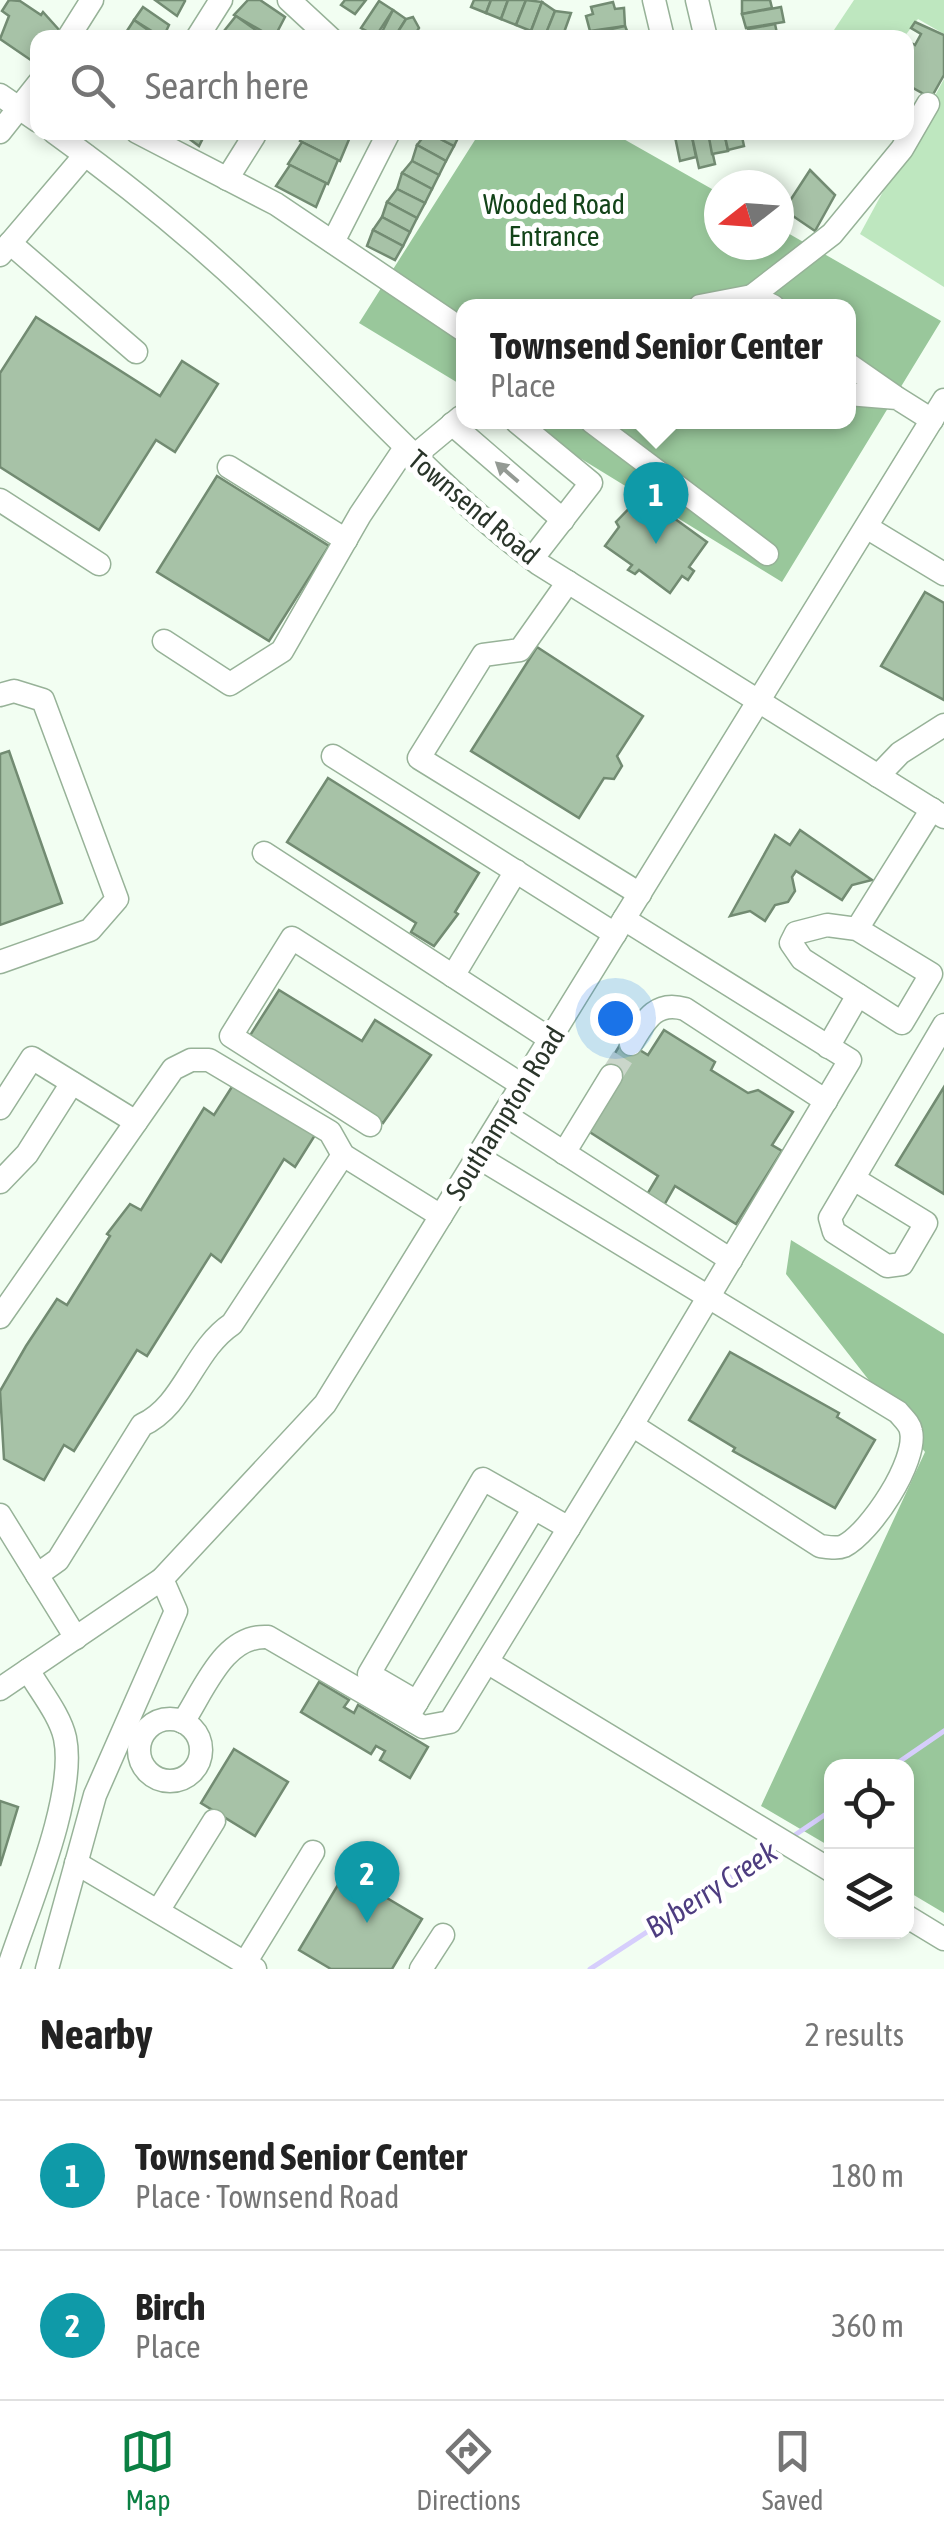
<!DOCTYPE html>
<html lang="en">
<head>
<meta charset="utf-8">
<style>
	body { margin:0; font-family:"Asap Condensed",sans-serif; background:#f6f6f6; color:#222 }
	.controls { position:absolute; right:30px; bottom:30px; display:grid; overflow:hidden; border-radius:20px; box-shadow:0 5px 15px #0003 }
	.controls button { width:90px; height:90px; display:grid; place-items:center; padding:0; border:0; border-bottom:2px solid #e0e0e0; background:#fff; color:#222; font:50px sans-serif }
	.compass { position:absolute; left:704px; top:170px; width:90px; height:90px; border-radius:50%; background:#fff; box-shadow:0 5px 15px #0003; rotate:253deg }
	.you { position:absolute; left:615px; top:1018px; width:35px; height:35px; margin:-25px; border:8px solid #fff; border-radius:50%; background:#1a73e8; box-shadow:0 0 0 15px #1a73e833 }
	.badge { display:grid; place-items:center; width:65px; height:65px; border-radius:50%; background:#0b8043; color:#fff; font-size:32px; font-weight:700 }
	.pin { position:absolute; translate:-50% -82px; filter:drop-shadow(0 2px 5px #0008) }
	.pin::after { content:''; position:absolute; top:52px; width:35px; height:30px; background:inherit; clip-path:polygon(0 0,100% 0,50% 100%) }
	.popup { position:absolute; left:456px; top:299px; width:400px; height:130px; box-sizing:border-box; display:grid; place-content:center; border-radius:20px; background:#fff; filter:drop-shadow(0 2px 8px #0005); font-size:32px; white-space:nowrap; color:#767676 }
	.popup b { font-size:38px; color:#222 }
	.popup::after { content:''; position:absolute; left:50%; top:100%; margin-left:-20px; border:20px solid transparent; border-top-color:#fff }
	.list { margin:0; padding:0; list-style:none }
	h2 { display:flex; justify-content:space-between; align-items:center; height:130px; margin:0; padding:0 40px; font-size:42px }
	h2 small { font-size:32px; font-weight:400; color:#767676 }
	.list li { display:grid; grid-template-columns:65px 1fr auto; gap:30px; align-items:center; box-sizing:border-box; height:150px; padding:0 40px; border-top:2px solid #e0e0e0 }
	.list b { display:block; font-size:38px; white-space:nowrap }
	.list p { margin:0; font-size:32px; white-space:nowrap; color:#767676 }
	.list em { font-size:32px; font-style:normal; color:#767676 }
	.icon { flex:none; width:55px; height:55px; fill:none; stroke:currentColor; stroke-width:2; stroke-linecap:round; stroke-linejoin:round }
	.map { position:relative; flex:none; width:944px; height:1969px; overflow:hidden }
	.search { position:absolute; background:#fff; box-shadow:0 5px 15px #0003; left:30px; right:30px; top:30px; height:110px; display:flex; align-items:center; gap:25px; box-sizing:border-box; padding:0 35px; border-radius:20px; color:#767676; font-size:38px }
	.sheet { height:430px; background:#fff }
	nav { display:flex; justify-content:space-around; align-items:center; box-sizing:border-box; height:140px; border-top:2px solid #e0e0e0; background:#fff; font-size:28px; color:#767676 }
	nav a { display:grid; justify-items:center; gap:5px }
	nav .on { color:#0b8043 }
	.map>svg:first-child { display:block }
	.green { fill:#bee7bf }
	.forest { fill:#99c79b }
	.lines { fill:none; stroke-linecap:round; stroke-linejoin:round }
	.stream { stroke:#d6cefc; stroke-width:5 }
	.building { fill:#a7c2a7; stroke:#728b72; stroke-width:2.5 }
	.minor-tunnel { stroke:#cad6ca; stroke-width:22; stroke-dasharray:22 11; stroke-linecap:butt }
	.minor-casing { stroke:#97b298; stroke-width:25 }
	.minor { stroke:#fff; stroke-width:22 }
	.oneway { fill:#949a94 }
	.labels { text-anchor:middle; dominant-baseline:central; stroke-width:10; stroke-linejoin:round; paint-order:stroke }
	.park-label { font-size:28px; fill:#134419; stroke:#fff }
	.street-label { font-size:28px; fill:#2a352a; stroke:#fff }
	.water-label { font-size:30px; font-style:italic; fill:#4e3d80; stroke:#fff }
</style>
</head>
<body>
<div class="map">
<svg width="944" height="1969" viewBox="0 0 944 1969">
	<rect width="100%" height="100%" fill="#f2fef2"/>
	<g class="green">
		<polygon points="854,0 944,0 944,34 918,19 904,37 843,37 832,33"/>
		<polygon points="944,79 944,287 860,234"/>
	</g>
	<g class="forest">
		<polygon points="480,132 613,133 719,193 719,245 779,245 779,228 941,321 782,582 521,422 848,422 848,306 463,306 463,386 359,323"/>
		<polygon points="791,1240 944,1334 944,1913 907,1891 906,1766 832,1766 831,1847 761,1806 925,1452 786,1274"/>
	</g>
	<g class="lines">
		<g class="stream">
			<polyline points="893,1766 944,1731"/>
			<polyline points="789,1839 832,1810"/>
			<polyline points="590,1969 776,1848"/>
		</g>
	</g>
	<g class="building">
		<polygon points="9,0 20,1 41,15 43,12 61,32 57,38 38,38 38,65 0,39 9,16 2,11"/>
		<polygon points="155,0 184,0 185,1 177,16"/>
		<polygon points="248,0 260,0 285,17 274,38 234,15"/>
		<polygon points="345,0 366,0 355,14 341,5"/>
		<polygon points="474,0 491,0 486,13 471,7"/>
		<polygon points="491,0 508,0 501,19 486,13"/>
		<polygon points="508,0 526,0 516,25 501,19"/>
		<polygon points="526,0 542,2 531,31 516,25"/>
		<polygon points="742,0 770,0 772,8 742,14"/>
		<polygon points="379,1 393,10 376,36 361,28"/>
		<polygon points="542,2 555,11 545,37 531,31"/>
		<polygon points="613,2 615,9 624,8 625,26 590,31 586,16 593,14 591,7"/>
		<polygon points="143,7 169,25 163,38 134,20"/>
		<polygon points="781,7 784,22 746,28 742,14"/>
		<polygon points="393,10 406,19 394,38 379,38"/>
		<polygon points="555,11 571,13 562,38 544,38"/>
		<polygon points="236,16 267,38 220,36"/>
		<polygon points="413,17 419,28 413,38 394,38 406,19"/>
		<polygon points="134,20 159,38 131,38 125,34"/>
		<polygon points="915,22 944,35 944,75 931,98 906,84 906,40 915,45 921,34 911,28"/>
		<polygon points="775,24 778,38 749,38 748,29"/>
		<polygon points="625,26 630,38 599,38 598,32"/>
		<polygon points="180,132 206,132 199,146"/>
		<polygon points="304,132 341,132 350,137 340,161 300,141"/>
		<polygon points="427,132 454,146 446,161 417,145"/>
		<polygon points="427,132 461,132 454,146"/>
		<polygon points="674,132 691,132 696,157 680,161"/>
		<polygon points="691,132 708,132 715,164 699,168"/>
		<polygon points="708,132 724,132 728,151 712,154"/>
		<polygon points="724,132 741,132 744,146 728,150"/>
		<polygon points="302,142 338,160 328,184 288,164"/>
		<polygon points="417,145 446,161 439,175 412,161"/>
		<polygon points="412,161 439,175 432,189 402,173"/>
		<polygon points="290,165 326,183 316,207 276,186"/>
		<polygon points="810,170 835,195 815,231 784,210"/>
		<polygon points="402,173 432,189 425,203 397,189"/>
		<polygon points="397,189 425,203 417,218 387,202"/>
		<polygon points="387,202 417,218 410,232 382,217"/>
		<polygon points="382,217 410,232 403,246 373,230"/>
		<polygon points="373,230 403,246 395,260 367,246"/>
		<polygon points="36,317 160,396 182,361 218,384 175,452 156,440 99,530 0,467 0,373"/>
		<polygon points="217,476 329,546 269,641 157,572"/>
		<polygon points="642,495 707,542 689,567 694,571 688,580 682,576 670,593 639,570 635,574 628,570 632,565 605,546 619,527 616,522"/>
		<polygon points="925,592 944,603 944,700 881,666"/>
		<polygon points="537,647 643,716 617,756 622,766 614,779 604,778 579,818 471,751"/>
		<polygon points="9,751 62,903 0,925 0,754"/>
		<polygon points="328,778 479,873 455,912 458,914 434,946 411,932 416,923 287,842"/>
		<polygon points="800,830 872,880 852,885 842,900 796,871 792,877 795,891 788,902 775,905 765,921 750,911 730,916 775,835 790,845"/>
		<polygon points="279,990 362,1041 375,1020 431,1055 383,1123 249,1037"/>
		<polygon points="664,1030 715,1062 711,1070 748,1093 758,1090 793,1112 772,1145 782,1151 736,1224 675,1186 663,1207 646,1196 658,1176 588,1131 604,1071 623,1040 648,1055"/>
		<polygon points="235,1082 317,1132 295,1167 284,1159 221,1262 211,1254 147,1356 137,1350 74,1451 64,1445 44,1480 4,1459 0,1391 26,1346 57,1299 67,1305 110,1236 107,1234 130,1204 141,1210 204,1108 214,1115"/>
		<polygon points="944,1087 944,1194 896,1165"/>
		<polygon points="730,1352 839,1413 837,1417 875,1440 835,1508 733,1451 735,1448 689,1420"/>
		<polygon points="319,1682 349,1700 344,1707 354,1713 358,1705 428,1747 410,1778 380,1760 385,1751 376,1746 371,1754 301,1712"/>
		<polygon points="234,1749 288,1782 255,1836 201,1803"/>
		<polygon points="0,1801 18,1807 0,1866"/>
		<polygon points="345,1873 422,1919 392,1969 331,1969 299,1950"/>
	</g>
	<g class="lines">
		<polyline class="minor-tunnel" points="611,1076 631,1044"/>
		<g class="minor-casing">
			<g id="minor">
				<polyline points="289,0 330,38"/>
				<polyline points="654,0 663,38"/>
				<polyline points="697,0 706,38"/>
				<polyline points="68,38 92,0"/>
				<polyline points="197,38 221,0"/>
				<polyline points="0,95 38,121"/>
				<polyline points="0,132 38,84"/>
				<path d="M54,132c71,51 138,105 201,165 95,90 179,188 284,267l405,253"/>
				<polyline points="137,132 276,204 463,330"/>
				<polyline points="227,179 254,136"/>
				<polyline points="333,242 389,132"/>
				<polyline points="10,243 136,352"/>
				<polyline points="0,255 85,155"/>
				<polyline points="752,296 832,234 902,149 928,104"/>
				<polyline points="700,306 752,296 773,306"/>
				<polyline points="848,364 894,396"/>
				<polyline points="848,394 897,398 932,420"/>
				<polyline points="517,422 591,483 532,559"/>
				<polyline points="592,422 767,554"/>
				<polyline points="452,424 563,520"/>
				<polyline points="413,457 461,417"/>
				<polyline points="229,467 346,540"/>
				<polyline points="0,500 99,564"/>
				<polyline points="868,528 944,574"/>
				<polyline points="568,582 520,650 483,655 419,758 640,894"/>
				<polyline points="164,641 230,684 282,651 360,515 405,448"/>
				<polyline points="0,695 14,691 43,700 117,899 90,930 0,962"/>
				<polyline points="333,756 615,934"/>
				<polyline points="878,776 900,753 944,725"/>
				<polyline points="264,853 550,1039"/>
				<polyline points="857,929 931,974 902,1023 802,959 791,943 796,933 827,925 857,929 932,809"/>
				<polyline points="453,976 516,871"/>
				<path d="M631,1044c14,-23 24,-44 54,-35l141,92"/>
				<polyline points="828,1047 858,995"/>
				<polyline points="0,1108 32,1058 136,1122"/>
				<polyline points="504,1114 731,1260"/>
				<polyline points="370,1125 231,1036 292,938 522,1085"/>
				<polyline points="564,1153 611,1076"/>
				<path d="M478,1157l420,255c5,6 12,12 13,19 7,30 -41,102 -67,115 -7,3 -16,1 -24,0l-188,-121 218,-365 -226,-141"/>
				<polyline points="854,1179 926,1223 902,1264 887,1266 834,1232 830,1218 944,1025"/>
				<polyline points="0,1182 27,1154 72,1083"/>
				<polyline points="0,1317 173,1069 191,1060 209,1060 330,1132 343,1155 441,1216"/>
				<polyline points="0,1515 76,1638"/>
				<path d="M37,1575l21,-15 84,-135c42,-19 51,-75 90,-101l111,-169"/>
				<polyline points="487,1662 832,1871"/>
				<polyline points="0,1689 162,1579 325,1404 944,400"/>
				<polyline points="417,1702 369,1674 483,1479 534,1508"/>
				<polyline points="409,1715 534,1508 569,1528"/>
				<circle cx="170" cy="1750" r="31"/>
				<path d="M183,1722c21,-32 41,-88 85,-85l155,90 27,-5 182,-297"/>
				<polyline points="76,1863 255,1969"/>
				<polyline points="158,1911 214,1821"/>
				<polyline points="906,1916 944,1939"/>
				<polyline points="245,1963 313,1852"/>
				<path d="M8,1969c19,-59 69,-173 57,-231 -5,-23 -25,-47 -37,-68"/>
				<polyline points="47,1969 95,1795 176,1611 162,1579"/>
				<polyline points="421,1969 443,1935"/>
			</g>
		</g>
		<use href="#minor" class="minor"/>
	</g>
	<defs><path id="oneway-solid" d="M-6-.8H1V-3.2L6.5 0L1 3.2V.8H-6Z" transform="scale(2.5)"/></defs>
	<use class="oneway" href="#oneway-solid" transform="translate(507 472) rotate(-139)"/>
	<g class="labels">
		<g class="park-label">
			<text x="554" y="204">Wooded Road<tspan x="554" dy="32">Entrance</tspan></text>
		</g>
		<g class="street-label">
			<text transform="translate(474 507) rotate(40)">Townsend Road</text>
			<text transform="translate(505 1113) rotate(-58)">Southampton Road</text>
		</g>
		<g class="water-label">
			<text transform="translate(711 1889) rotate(-33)">Byberry Creek</text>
		</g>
	</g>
</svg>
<div class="controls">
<button><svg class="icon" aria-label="locate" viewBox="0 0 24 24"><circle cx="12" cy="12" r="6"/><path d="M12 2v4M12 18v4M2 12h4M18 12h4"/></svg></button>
<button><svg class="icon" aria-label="layers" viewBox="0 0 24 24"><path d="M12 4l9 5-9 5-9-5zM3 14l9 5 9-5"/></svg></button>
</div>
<svg class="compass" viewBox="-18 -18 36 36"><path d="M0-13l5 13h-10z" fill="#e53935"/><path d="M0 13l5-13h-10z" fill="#767676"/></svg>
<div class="you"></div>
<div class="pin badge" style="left:656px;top:544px;background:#0f9aa8">1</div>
<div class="popup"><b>Townsend Senior Center</b>Place</div>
<div class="pin badge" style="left:367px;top:1923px;background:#0f9aa8">2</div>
<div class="search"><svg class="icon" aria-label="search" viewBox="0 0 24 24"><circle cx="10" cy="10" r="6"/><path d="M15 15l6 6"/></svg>Search here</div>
</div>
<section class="sheet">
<h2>Nearby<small>2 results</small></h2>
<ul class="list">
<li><span class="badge" style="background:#0f9aa8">1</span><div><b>Townsend Senior Center</b><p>Place · Townsend Road</p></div><em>180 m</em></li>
<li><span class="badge" style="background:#0f9aa8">2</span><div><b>Birch</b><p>Place</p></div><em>360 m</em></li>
</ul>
</section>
<nav>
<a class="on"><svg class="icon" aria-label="map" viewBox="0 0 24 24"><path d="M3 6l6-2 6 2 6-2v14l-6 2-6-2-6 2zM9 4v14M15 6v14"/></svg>Map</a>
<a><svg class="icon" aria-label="directions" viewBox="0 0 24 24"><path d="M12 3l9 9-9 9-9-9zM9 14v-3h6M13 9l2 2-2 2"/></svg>Directions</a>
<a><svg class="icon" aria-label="saved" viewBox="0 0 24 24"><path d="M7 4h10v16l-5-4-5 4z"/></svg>Saved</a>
</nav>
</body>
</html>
